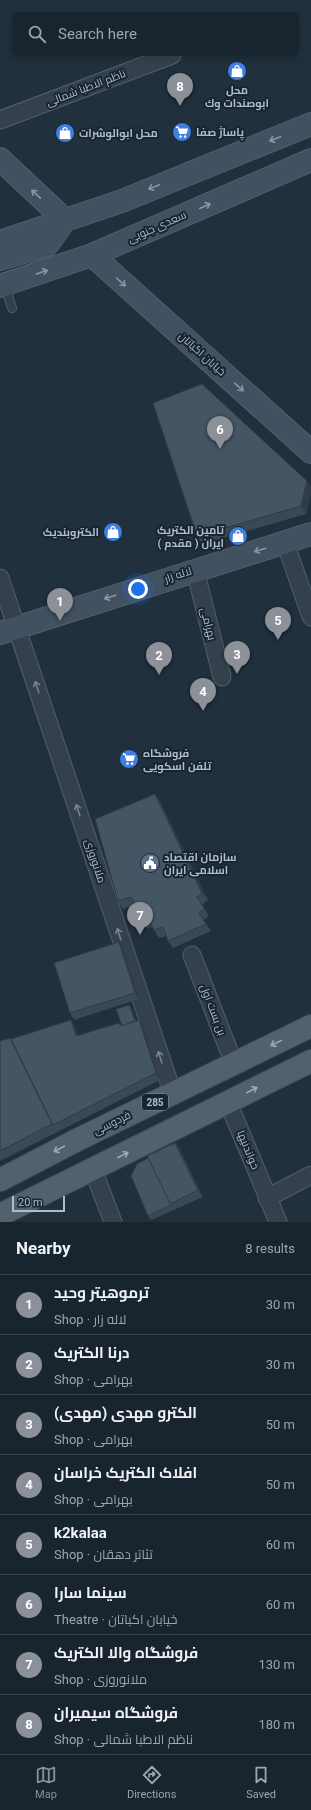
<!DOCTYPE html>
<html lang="en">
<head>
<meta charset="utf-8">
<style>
	body { margin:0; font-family:Roboto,Cairo,sans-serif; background:#25303a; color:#f1f3f6 }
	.scale { position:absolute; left:12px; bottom:10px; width:53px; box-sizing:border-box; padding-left:4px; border:2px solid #afbcc9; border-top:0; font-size:11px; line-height:14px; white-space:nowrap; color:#afbcc9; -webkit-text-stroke:3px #192632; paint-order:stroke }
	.you { position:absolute; left:138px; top:589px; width:14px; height:14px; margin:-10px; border:3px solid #fff; border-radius:50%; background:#1a73e8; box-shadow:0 0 0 6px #1a73e833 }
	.badge { display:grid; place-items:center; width:26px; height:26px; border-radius:50%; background:#8c9099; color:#fff; font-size:13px; font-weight:700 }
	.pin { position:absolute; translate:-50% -33px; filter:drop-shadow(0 1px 2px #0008) }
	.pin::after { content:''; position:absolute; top:21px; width:14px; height:12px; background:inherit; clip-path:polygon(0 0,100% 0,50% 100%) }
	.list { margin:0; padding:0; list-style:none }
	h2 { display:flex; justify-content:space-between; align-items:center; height:52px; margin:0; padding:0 16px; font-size:17px }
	h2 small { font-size:13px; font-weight:400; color:#9fa4aa }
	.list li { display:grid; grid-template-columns:26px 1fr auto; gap:12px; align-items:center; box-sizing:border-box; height:60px; padding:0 16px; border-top:1px solid #36414a }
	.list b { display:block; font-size:15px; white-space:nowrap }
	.list p { margin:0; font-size:13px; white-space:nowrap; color:#9fa4aa }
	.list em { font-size:13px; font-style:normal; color:#9fa4aa }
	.icon { flex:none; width:22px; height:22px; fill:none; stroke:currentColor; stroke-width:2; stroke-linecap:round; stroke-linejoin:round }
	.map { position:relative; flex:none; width:311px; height:1222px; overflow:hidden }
	.search { position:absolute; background:#18242e; box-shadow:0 2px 6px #0003; left:12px; right:12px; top:12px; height:44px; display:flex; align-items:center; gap:10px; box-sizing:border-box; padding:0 14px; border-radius:6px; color:#9fa4aa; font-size:15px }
	.sheet { height:532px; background:#18242e }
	nav { display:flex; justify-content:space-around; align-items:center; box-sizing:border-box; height:56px; border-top:1px solid #36414a; background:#18242e; font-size:11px; color:#9fa4aa }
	nav a { display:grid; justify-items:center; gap:2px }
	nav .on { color:#8c9099 }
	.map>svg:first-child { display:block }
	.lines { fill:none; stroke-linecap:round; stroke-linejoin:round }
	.service-casing { stroke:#525f6b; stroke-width:10 }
	.minor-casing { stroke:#525f6b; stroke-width:19 }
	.secondary-casing { stroke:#525f6b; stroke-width:24 }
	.primary-casing { stroke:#404d59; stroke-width:24 }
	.service { stroke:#34414d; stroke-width:8 }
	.minor { stroke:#34414d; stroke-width:17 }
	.secondary { stroke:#425161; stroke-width:22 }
	.primary { stroke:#52616e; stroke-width:22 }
	.wall { fill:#3a4956 }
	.shaded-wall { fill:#303c46 }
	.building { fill:#445564; stroke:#303c46 }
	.oneway { stroke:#8997a5 }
	.oneway2 { stroke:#788591 }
	.oneway3 { stroke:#9caab7 }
	.labels { text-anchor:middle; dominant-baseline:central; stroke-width:4; stroke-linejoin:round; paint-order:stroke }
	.shield { fill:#192632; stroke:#828f9c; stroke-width:1 }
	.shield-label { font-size:10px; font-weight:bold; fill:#afbcc9 }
	.street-label { font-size:11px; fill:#afbcc9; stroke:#192632 }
	.poi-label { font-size:11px; font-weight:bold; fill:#afbcc9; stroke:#192632; text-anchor:start }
</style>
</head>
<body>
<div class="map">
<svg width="311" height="1222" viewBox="0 0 311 1222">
	<rect width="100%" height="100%" fill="#20303d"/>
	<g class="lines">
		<g class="service-casing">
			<polyline id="service" points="5,286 12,308"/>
		</g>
		<g class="minor-casing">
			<g id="minor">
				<polyline points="0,120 172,55"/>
				<polyline points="285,542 311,617"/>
				<polyline points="195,570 222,677"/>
				<polyline points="0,578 173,1094"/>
				<polyline points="192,955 234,1064"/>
				<polyline points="228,1102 278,1222"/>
				<polyline points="93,1170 113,1222"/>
				<polyline points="267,1198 311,1175"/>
			</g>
		</g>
		<g class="secondary-casing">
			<g id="secondary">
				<polyline points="0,159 65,220"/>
				<polyline points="0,242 122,201 311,124"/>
				<polyline points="92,255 311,452"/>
				<polyline points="0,259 47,245 65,220"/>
				<polyline points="0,286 92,255 311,160"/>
				<polyline points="0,633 311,534"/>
			</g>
		</g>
		<g class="primary-casing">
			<g id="primary">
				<polyline points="0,1180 79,1139 311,1026"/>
				<polyline points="0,1215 311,1061"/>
			</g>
		</g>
		<use href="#service" class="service"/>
		<use href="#minor" class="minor"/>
		<use href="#secondary" class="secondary"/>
		<use href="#primary" class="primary"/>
	</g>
	<g class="wall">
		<polygon points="307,481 311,487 311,493 306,514 202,544 197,536"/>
		<polygon points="160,801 208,900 202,905 209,916 204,920 211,931 173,948 168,941 166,936 159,938 152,927 147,929 142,922 135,905 123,909 118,901"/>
		<polygon points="124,948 139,999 74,1020 70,1013"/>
		<polygon points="129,1005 131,1007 136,1021 144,1026 160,1080 0,1161 0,1041 75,1026 78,1036 121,1026 122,1026"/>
		<polygon points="175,1143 180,1149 203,1197 151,1220 148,1216"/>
	</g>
	<g class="shaded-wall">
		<polygon points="307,481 311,487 311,493 306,514 301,506"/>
		<polygon points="155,794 160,801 208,900 202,893"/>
		<polygon points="199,913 204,920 211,931 206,924"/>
		<polygon points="119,942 124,948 139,999 135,993"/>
		<polygon points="129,1005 131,1007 138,1028 137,1026"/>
		<polygon points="71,1020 75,1026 81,1043 76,1036"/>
		<polygon points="139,1020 144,1026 160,1080 156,1073"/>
		<polygon points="175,1143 180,1149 203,1197 198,1190"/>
	</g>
	<g class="building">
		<polygon points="202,384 307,481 301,506 197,536 153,403"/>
		<polygon points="155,794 202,893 197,897 204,908 199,913 206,924 168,941 163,927 154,930 148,919 142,922 131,897 118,901 95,819"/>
		<polygon points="119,942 135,993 70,1013 54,963"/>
		<polygon points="129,1005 135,1021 122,1026 116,1009"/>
		<polygon points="71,1020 76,1036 119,1023 121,1026 139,1020 156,1073 53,1125 11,1039"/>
		<polygon points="10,1038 52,1124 0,1151 0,1041"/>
		<polygon points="175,1143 198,1190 170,1204 147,1156"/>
		<polygon points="148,1158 171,1205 148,1216 131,1176 137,1164"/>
	</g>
	<defs><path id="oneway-shaft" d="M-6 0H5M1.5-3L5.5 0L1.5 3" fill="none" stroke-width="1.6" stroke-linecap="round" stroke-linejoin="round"/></defs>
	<g class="oneway">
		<use href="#oneway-shaft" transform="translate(275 139) rotate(159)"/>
		<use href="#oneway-shaft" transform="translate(154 187) rotate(158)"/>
		<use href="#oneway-shaft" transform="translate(36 194) rotate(-137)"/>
		<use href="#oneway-shaft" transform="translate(205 206) rotate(-24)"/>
		<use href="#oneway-shaft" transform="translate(42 272) rotate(-19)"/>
		<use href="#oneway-shaft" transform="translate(121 282) rotate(42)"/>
		<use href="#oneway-shaft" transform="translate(239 387) rotate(42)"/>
		<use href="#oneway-shaft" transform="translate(260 550) rotate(163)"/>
		<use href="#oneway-shaft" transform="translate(110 597) rotate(162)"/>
	</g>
	<g class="oneway2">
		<use href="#oneway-shaft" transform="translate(37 687) rotate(-108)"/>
		<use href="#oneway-shaft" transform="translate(78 810) rotate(-108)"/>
		<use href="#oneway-shaft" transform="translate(119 934) rotate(-108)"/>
		<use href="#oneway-shaft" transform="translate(160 1057) rotate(-108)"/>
	</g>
	<g class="oneway3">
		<use href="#oneway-shaft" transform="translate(276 1043) rotate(154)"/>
		<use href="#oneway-shaft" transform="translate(252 1090) rotate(-27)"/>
		<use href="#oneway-shaft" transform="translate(59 1149) rotate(152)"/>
		<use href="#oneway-shaft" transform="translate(123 1155) rotate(-27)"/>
	</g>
	<defs>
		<g id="shop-disc" transform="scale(1)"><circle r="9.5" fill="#3f7fe0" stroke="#192632"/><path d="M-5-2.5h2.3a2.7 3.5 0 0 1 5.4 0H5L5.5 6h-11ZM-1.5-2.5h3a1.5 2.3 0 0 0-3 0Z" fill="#fff"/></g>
		<g id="supermarket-disc" transform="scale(1)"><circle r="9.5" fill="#3f7fe0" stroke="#192632"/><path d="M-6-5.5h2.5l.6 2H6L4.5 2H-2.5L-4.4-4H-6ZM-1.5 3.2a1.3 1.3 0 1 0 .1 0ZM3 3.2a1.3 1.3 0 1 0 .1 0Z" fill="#fff"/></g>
		<g id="civic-disc" transform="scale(1)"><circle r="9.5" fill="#5c6f8a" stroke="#192632"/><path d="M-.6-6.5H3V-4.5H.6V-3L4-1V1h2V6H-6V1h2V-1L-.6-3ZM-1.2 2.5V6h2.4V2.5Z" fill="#fff"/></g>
	</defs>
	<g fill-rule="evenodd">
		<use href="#shop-disc" x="237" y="71"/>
		<use href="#supermarket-disc" x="182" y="132"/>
		<use href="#shop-disc" x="65" y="133"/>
		<use href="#shop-disc" x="113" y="532"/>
		<use href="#shop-disc" x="238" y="536"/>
		<use href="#supermarket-disc" x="129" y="759"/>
		<use href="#civic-disc" x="150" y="863"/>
	</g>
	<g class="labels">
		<rect class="shield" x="142" y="1094" width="26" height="16" rx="3"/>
		<g class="shield-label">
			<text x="155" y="1102">285</text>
		</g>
		<g class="street-label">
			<text transform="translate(86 88) rotate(-21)">ناظم الاطبا شمالی</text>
			<text transform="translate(157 227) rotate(-24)">سعدی جنوبی</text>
			<text transform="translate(202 354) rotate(42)">خیابان اکباتان</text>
			<text transform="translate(178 575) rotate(-18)">لاله زار</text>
			<text transform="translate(208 624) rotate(76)">بهرامی</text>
			<text transform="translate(95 861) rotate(72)">ملانوروزی</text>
			<text transform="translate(213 1010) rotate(69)">بن بست اول</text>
			<text transform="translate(112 1123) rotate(-26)">فردوسی</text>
			<text transform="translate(248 1150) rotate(68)">خواندنیها</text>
		</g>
		<g class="poi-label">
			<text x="237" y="90" text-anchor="middle">محل<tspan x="237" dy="13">ابوصندات وك</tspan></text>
			<text x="196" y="132">پاساژ صفا</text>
			<text x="79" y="133">محل ابوالوشرات</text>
			<text x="224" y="530" text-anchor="end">تامین الکتریک<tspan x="224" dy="13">ایران ( مقدم )</tspan></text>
			<text x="99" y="532" text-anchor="end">الکتروبندیک</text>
			<text x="143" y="753">فروشگاه<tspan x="143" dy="13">تلفن اسکویی</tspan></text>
			<text x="164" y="857">سازمان اقتصاد<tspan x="164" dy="13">اسلامی ایران</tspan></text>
		</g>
	</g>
</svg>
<div class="scale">20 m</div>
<div class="you"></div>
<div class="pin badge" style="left:60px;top:621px">1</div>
<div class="pin badge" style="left:159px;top:675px">2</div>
<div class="pin badge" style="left:237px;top:674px">3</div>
<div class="pin badge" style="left:203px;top:711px">4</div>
<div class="pin badge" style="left:278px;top:640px">5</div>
<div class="pin badge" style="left:220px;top:449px">6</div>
<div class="pin badge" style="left:140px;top:935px">7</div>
<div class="pin badge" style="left:180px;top:106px">8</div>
<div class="search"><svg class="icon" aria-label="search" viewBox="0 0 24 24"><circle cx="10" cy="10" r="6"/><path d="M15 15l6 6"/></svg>Search here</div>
</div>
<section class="sheet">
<h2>Nearby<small>8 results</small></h2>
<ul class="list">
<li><span class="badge">1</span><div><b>ترموهیتر وحید</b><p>Shop · لاله زار</p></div><em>30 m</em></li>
<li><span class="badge">2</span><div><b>درنا الکتریک</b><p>Shop · بهرامی</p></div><em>30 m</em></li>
<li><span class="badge">3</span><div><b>الکترو مهدی (مهدی)</b><p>Shop · بهرامی</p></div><em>50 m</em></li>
<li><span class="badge">4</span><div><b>افلاک الکتریک خراسان</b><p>Shop · بهرامی</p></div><em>50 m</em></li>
<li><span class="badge">5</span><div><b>k2kalaa</b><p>Shop · تئاتر دهقان</p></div><em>60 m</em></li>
<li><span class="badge">6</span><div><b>سینما سارا</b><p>Theatre · خیابان اکباتان</p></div><em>60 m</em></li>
<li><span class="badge">7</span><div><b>فروشگاه والا الکتریک</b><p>Shop · ملانوروزی</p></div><em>130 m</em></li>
<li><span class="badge">8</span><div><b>فروشگاه سیمیران</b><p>Shop · ناظم الاطبا شمالی</p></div><em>180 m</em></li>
</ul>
</section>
<nav>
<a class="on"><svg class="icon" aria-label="map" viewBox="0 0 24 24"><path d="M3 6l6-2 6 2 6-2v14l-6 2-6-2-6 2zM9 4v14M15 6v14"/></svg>Map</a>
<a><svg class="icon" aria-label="directions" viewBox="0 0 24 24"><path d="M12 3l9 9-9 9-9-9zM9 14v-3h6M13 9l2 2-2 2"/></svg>Directions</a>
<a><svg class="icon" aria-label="saved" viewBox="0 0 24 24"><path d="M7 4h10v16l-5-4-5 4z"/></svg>Saved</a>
</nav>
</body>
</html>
